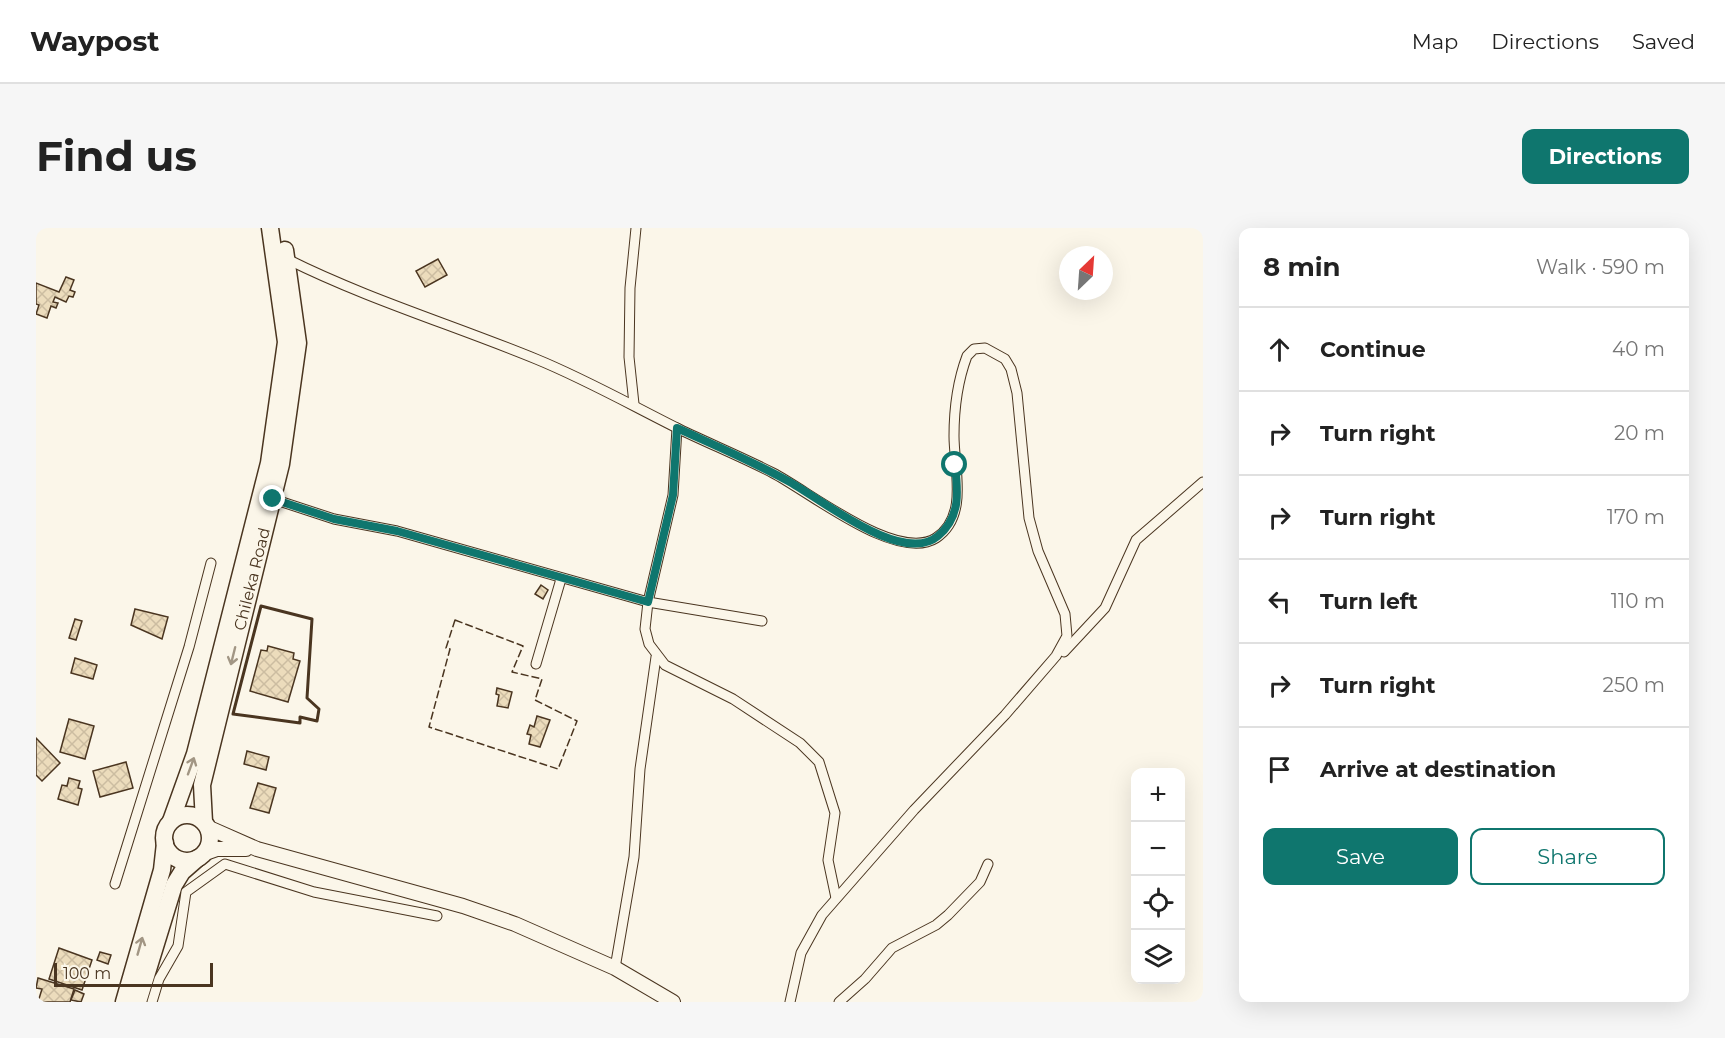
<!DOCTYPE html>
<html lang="en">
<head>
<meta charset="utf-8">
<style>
	body { margin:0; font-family:Montserrat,sans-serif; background:#f6f6f6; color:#222 }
	.controls { position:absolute; right:18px; bottom:18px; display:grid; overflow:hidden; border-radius:12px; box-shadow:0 6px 24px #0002 }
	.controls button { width:54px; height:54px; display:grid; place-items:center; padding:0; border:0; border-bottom:2px solid #e0e0e0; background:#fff; color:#222; font:30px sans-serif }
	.compass { position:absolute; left:1023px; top:18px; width:54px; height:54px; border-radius:50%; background:#fff; box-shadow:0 6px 24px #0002; rotate:25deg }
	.scale { position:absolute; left:18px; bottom:15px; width:159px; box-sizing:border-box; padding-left:6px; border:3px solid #4a3520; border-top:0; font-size:16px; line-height:21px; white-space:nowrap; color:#4a3520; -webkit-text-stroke:4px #fbf6e9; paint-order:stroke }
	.stop { position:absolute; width:18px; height:18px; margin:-14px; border:4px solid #0f766e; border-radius:50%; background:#fff }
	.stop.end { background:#0f766e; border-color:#fff; box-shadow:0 2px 6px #0008 }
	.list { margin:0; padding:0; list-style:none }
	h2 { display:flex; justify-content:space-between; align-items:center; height:78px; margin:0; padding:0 24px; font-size:26px }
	h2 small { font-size:20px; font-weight:400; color:#767676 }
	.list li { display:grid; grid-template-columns:39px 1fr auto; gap:18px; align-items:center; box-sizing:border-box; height:84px; padding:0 24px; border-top:2px solid #e0e0e0 }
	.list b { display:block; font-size:22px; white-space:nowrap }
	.list em { font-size:20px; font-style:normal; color:#767676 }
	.actions { display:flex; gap:12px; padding:18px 24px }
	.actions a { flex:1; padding:14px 0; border:2px solid #0f766e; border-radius:12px; text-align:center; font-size:21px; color:#0f766e }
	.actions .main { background:#0f766e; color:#fff }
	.icon { flex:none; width:33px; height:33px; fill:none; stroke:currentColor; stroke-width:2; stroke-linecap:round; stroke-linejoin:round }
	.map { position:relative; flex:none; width:1167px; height:774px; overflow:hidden; border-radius:12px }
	header { display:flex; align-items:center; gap:36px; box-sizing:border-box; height:84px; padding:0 30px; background:#fff; border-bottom:2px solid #e0e0e0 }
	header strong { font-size:28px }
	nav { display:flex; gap:33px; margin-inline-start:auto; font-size:21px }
	.intro { display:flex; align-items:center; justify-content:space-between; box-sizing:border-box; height:144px; padding:0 36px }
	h1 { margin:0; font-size:42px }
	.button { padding:15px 27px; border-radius:12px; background:#0f766e; color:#fff; font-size:21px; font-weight:700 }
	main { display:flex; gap:36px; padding:0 36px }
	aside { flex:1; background:#fff; border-radius:12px; box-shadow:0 6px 24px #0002 }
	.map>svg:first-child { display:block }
	.building { fill:url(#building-cross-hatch); stroke:#4a3520; stroke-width:1.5 }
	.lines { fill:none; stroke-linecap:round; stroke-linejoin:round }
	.minor-casing { stroke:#4a3520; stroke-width:11 }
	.secondary-casing { stroke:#4a3520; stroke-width:16 }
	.trunk-casing { stroke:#4a3520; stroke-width:19 }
	.minor { stroke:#fbf6e9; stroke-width:9 }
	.secondary { stroke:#fbf6e9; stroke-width:14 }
	.trunk { stroke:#fbf6e9; stroke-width:16 }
	.fence { stroke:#4a3520; stroke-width:1.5; stroke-dasharray:8 3; stroke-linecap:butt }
	.wall { stroke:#4a3520; stroke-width:3 }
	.oneway { stroke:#a29684 }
	.route { stroke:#0f766e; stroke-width:8 }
	.labels { text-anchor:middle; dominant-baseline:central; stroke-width:4.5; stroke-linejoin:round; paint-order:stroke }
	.street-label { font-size:16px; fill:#4a3520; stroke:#fbf6e9 }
</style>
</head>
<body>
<header>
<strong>Waypost</strong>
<nav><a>Map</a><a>Directions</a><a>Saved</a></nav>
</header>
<div class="intro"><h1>Find us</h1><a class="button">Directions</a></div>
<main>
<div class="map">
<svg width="1167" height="774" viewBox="0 0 1167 774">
	<defs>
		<pattern id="building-cross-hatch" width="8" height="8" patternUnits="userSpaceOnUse" patternTransform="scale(1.5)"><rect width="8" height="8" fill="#ecdcbc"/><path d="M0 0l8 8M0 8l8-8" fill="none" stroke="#ccbda1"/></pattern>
	</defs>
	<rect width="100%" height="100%" fill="#fbf6e9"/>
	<g class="building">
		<polygon points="402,31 411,47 389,59 380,43"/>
		<polygon points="30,49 38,52 34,62 39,64 37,69 33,68 30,74 19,69 17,74 22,75 20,80 15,78 11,90 0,86 3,77 0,76 0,55 23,64"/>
		<polygon points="505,357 512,362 507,371 499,366"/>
		<polygon points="99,381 132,389 126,411 95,397"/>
		<polygon points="39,391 46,393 40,412 33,410"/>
		<polygon points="232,418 258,425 257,431 264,433 252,474 214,463 225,422 231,423"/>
		<polygon points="39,430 61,437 57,451 35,445"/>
		<polygon points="461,460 476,464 472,480 461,478 463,467 460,466"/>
		<polygon points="501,488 514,492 504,519 493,516 495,507 491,506 494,497 498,499"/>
		<polygon points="33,491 58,498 49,531 24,524"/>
		<polygon points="0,510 24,535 6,553 0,547"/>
		<polygon points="211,523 233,529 230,542 208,536"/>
		<polygon points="90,534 97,560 64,569 57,543"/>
		<polygon points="33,550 44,553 42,560 46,561 42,577 22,571 26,557 31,558"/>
		<polygon points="222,555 240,560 233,585 214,580"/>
		<polygon points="23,720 56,732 46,762 13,751"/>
		<polygon points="64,724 75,727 72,736 61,732"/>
		<polygon points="2,750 38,761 34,774 2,774 6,761 0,760"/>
		<polygon points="39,762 48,766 45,774 35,772"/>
	</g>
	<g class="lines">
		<g class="minor-casing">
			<g id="minor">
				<path d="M251,31c80,40 166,66 249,100 49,20 95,46 143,70 31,15 63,28 94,44 37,19 124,90 163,65 33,-22 18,-69 18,-102 0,-26 4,-56 13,-80l7,-7 11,-1 20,11 6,10 6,24 12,125 9,33 27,63 2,22 -11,20 -51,59 -91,95 -92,105 -21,38 -11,49"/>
				<polyline points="598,176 593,129 594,60 600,0"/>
				<polyline points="641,200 637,267 612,374 609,401 613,416 629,437 697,471 764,515 783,534 799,585 792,632 800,670"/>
				<polyline points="237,271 298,291 361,303 612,374 726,393"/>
				<polyline points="1028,424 1069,380 1100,312 1167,254"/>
				<polyline points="500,436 525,351"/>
				<polyline points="79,656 153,419 175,335"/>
				<polyline points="579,740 598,629 604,541 620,429"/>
				<polyline points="116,774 123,751 142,718 150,664 189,636 278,664 401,688"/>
				<polyline points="803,774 829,751 856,720 900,697 912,687 944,654 952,636"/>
			</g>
		</g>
		<g class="secondary-casing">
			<g id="secondary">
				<polyline points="171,599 221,621 427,678 479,696 579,740 637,774"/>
				<polyline points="167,626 181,621 210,621"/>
			</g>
		</g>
		<g class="trunk-casing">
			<g id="trunk">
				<circle cx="151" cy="610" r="23"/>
				<polyline points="135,593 159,526 233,235 250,114 234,0"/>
				<polyline points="168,594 166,557 245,236 262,115 249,22"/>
				<polyline points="88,774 126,642 129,615"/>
				<polyline points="102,774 138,657 146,644 162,630"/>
			</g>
		</g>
		<use href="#minor" class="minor"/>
		<use href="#secondary" class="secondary"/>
		<use href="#trunk" class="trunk"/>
		<polygon class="fence" points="419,392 487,418 476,444 506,451 499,472 541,493 522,541 393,499 414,421 410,420"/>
		<polygon class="wall" points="225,378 276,391 271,470 283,481 281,493 264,489 264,495 197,486"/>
	</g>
	<defs><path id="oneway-shaft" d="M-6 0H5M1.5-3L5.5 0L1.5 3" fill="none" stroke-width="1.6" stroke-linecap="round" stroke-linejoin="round" transform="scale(1.5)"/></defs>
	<g class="oneway">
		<use href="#oneway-shaft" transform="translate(197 428) rotate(104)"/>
		<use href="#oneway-shaft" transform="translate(155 538) rotate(-70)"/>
		<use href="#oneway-shaft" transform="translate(104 718) rotate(-74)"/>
	</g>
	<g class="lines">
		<path class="route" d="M237,271l61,20 63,12 251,71 25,-107 4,-67c37,17 75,33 111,53 33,18 115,85 150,55 23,-19 20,-45 17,-71"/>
	</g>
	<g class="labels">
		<g class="street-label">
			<text transform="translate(216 351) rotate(-76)">Chileka Road</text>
		</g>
	</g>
</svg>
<div class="controls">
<button>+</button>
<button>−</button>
<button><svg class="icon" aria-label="locate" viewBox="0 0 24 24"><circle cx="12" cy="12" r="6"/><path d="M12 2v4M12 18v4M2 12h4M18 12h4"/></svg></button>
<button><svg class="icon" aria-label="layers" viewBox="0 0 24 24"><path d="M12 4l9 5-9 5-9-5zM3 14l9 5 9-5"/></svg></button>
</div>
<svg class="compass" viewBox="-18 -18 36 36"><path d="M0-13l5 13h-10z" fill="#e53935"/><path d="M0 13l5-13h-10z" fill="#767676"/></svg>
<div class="scale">100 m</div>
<div class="stop" style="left:919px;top:237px"></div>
<div class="stop end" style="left:237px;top:271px"></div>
</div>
<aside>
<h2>8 min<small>Walk · 590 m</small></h2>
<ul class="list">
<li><svg class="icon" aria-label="ahead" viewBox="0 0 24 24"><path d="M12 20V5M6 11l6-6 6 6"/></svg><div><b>Continue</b></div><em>40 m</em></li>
<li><svg class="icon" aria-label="right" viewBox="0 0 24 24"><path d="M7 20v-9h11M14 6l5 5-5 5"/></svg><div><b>Turn right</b></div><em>20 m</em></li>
<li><svg class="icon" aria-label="right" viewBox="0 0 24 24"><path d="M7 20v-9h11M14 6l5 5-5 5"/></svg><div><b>Turn right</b></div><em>170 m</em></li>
<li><svg class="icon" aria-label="left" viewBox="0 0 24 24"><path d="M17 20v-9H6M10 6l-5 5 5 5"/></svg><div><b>Turn left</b></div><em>110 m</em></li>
<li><svg class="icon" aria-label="right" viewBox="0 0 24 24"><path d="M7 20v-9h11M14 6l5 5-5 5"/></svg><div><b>Turn right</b></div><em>250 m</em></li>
<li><svg class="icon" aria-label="arrive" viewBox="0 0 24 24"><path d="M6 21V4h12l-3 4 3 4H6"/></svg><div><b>Arrive at destination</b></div></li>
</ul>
<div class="actions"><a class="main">Save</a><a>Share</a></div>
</aside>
</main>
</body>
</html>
